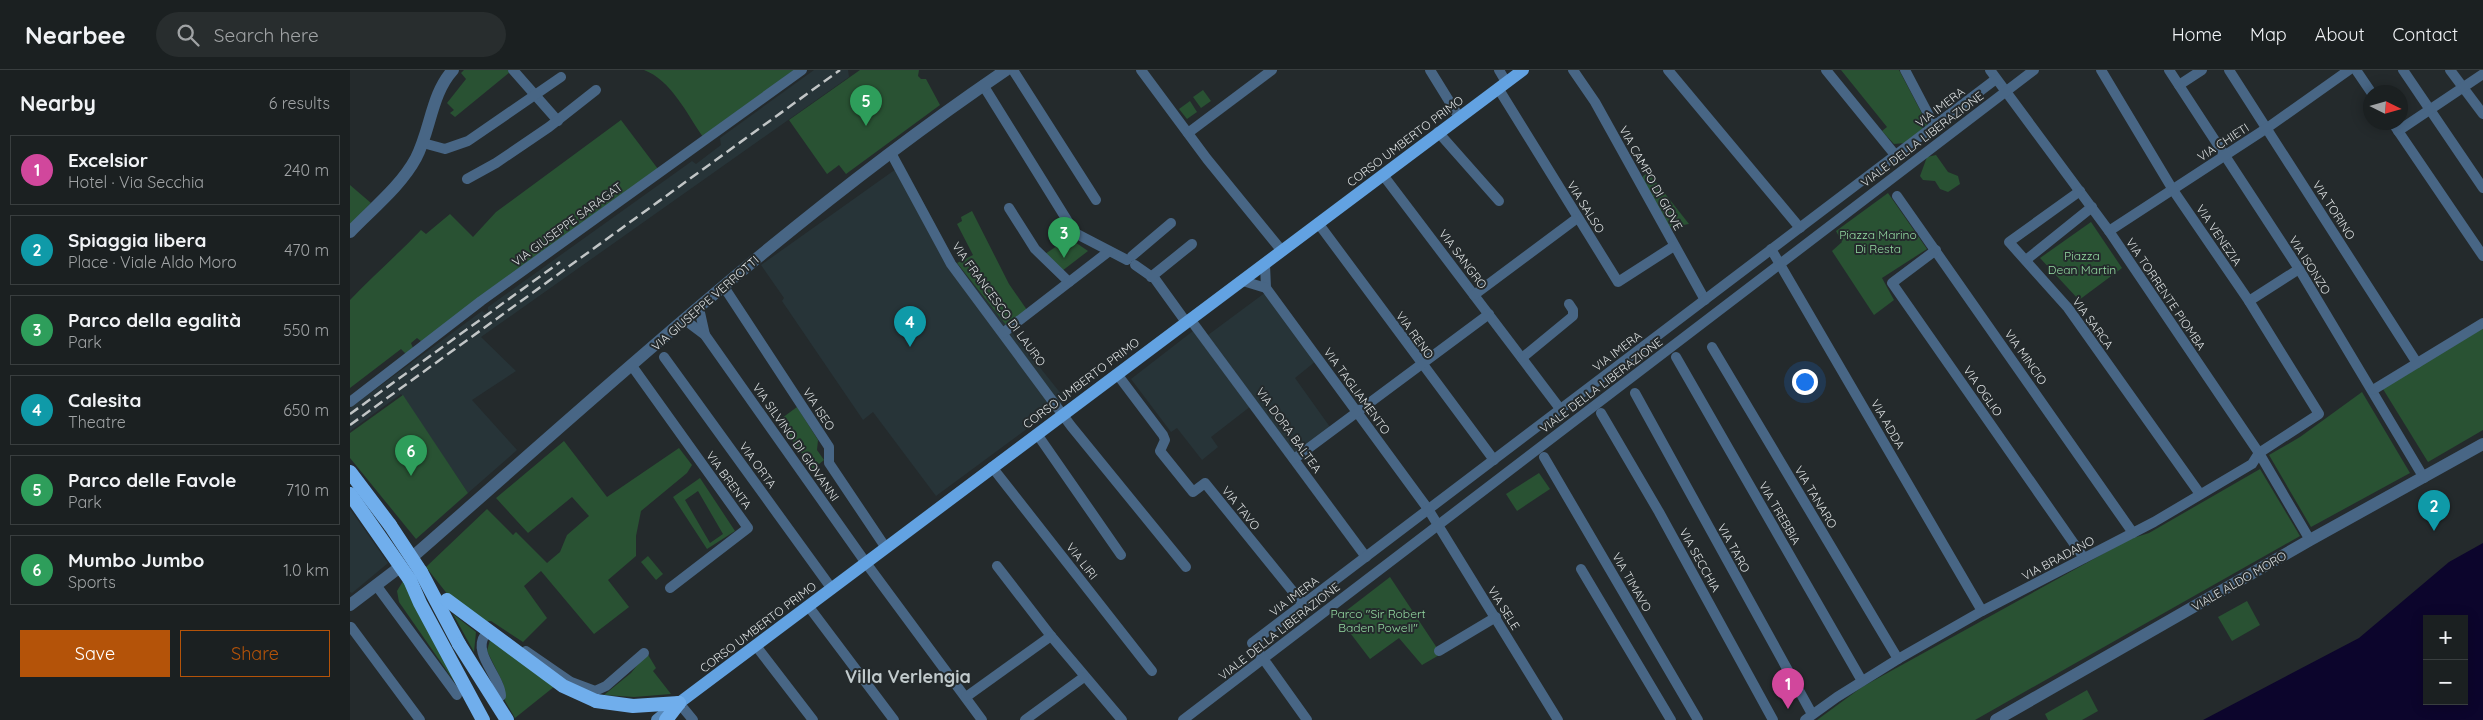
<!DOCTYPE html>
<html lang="en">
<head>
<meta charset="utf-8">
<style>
	body { margin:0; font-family:Quicksand,sans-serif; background:#282d2e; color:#f1f3f6 }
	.controls { position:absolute; right:15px; bottom:15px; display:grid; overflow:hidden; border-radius:0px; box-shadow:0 2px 12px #0003 }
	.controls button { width:45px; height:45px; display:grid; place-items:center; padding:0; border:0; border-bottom:1px solid #393e3f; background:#1b2021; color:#f1f3f6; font:25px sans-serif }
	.compass { position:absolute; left:2013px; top:15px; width:45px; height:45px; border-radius:50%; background:#1b2021; box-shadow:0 2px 12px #0003; rotate:95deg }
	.you { position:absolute; left:1454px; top:311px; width:18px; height:18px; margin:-12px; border:4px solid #fff; border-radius:50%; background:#1a73e8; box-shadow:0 0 0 8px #1a73e833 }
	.badge { display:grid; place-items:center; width:32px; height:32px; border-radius:50%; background:#b45309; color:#fff; font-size:16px; font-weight:700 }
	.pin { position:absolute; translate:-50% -41px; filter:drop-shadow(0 1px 2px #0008) }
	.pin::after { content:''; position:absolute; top:26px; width:18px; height:15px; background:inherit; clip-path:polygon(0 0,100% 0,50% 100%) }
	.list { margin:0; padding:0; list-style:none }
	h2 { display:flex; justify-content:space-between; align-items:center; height:65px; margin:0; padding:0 20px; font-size:21px }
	h2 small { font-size:16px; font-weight:400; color:#a0a3a5 }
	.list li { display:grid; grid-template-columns:32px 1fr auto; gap:15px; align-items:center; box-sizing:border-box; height:70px; margin:0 10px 10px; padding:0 10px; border:1px solid #393e3f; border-radius:0px }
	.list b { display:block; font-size:19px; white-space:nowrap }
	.list p { margin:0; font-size:16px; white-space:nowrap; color:#a0a3a5 }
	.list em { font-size:16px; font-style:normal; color:#a0a3a5 }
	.actions { display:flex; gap:10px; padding:15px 20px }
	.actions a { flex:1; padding:11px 0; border:1px solid #b45309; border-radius:0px; text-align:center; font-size:18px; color:#b45309 }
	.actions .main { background:#b45309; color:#fff }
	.icon { flex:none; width:28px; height:28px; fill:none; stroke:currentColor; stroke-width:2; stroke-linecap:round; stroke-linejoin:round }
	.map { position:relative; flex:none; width:2133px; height:650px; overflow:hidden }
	header { display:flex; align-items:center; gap:30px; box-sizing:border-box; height:70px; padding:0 25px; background:#1b2021; border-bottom:1px solid #393e3f }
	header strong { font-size:24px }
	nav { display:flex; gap:28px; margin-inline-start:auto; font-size:18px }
	.search { width:350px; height:45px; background:#282d2e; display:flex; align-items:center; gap:12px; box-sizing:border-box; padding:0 18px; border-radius:28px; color:#a0a3a5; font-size:19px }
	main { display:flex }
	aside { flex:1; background:#1b2021 }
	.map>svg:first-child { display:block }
	.built { fill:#273438 }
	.green { fill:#295233; fill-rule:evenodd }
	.water { fill:#0c052c; fill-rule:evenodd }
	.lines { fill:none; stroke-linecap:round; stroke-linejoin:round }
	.minor { stroke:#486685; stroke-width:10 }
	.tertiary { stroke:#486685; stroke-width:12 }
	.secondary { stroke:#5788b9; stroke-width:12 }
	.primary { stroke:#62a2e2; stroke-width:12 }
	.trunk { stroke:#70aeec; stroke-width:14 }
	.rail { stroke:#c1c5c6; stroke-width:2.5; stroke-dasharray:10 5; stroke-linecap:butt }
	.trunk-bridge { stroke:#70aeec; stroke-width:14 }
	.labels { text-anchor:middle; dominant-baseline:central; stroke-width:4; stroke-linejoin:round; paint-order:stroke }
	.street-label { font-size:12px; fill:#dbdfe0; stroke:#242a2c }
	.park-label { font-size:12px; fill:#94daa2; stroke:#242a2c }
	.district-label { font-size:18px; font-weight:bold; fill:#c1cacc; stroke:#242a2c }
</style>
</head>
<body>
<header>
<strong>Nearbee</strong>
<div class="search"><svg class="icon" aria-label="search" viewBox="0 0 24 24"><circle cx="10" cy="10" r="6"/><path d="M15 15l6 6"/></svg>Search here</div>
<nav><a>Home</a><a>Map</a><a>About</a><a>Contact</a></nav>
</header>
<main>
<aside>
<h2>Nearby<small>6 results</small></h2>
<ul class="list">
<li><span class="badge" style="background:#d1479c">1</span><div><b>Excelsior</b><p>Hotel · Via Secchia</p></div><em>240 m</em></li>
<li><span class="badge" style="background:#0f9aa8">2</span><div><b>Spiaggia libera</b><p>Place · Viale Aldo Moro</p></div><em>470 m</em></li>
<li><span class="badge" style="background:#2e9e5b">3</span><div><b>Parco della egalità</b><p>Park</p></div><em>550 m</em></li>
<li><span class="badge" style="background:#0f9aa8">4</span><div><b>Calesita</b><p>Theatre</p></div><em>650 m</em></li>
<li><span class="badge" style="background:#2e9e5b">5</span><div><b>Parco delle Favole</b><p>Park</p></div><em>710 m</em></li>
<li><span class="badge" style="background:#2e9e5b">6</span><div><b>Mumbo Jumbo</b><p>Sports</p></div><em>1.0 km</em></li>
</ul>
<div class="actions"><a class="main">Save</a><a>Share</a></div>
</aside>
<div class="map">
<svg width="2133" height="650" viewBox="0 0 2133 650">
	<rect width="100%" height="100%" fill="#242a2c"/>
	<g class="built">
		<polygon points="464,0 498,0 499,7 131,267 166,301 122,330 167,380 118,423 51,324 0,361 0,338 132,241 135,243 138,241 138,237 342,91 346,94 371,75 370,68"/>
		<polygon points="553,94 604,190 716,330 586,426 523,342 513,350 432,231 434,228 411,195"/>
		<polygon points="916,222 966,291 945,308 980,357 945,383 858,265"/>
		<polygon points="843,261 901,336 861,367 868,377 852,390 827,358 821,362 781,309"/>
		<polygon points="0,439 38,493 2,523 0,522"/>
	</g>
	<g class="green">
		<polygon points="114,0 158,0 160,2 105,47 100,43 104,40 97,33 116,9 111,3"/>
		<path d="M294,0h150l-91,67c-16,-23 -32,-57 -59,-67z"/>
		<polygon points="510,0 569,0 568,6 571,9 576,9 590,35 496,104 489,95 477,104 439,50"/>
		<polygon points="1491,0 1549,0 1578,55 1555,73 1544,74 1532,61 1537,57"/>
		<polygon points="853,20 861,31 851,38 843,27"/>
		<polygon points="840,31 847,42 837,49 829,39"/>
		<path d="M271,50l37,49 -236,173 -5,-4 -6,5 2,5 -7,6 -5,-5 -51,39v-88c23,-24 48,-46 71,-70l5,4 24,-20 23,23 23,-25z"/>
		<polygon points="1586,85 1598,102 1608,106 1610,114 1598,122 1590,119 1585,111 1573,110 1570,106 1577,87"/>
		<polygon points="1298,102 1339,154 1317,158 1291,108"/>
		<polygon points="0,115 21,133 0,156"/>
		<polygon points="1538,123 1577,179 1532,208 1544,230 1524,245 1482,181 1492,172 1486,161"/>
		<polygon points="622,141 659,214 677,240 656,255 607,193 623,185 607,154 612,151 611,147"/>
		<polygon points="1741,152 1772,198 1729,230 1690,188"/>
		<polygon points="719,168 738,181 712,201 695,184"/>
		<polygon points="2133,258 2133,360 2078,392 2033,319"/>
		<polygon points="2012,322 2060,403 1961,457 1919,385 1950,367"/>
		<polygon points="53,325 118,423 66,469 0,388 0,363"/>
		<polygon points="447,337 468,370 467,380 474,390 463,399 428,351"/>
		<polygon points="214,371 257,427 329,378 342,395 337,403 291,441 286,466 286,486 258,510 279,537 244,564 191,501 174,516 197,548 173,572 141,551 132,552 102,530 76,497 137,439 163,465 166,462 197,493 210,482 217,465 239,446 222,427 178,463 146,428"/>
		<polygon points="1910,399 1950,466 1625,650 1467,650 1512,617 1780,469 1799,463"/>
		<polygon points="1189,403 1200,419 1167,441 1156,424"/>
		<path d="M350,408l35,53 -28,18 -34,-52zM348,421l25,43 -13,9 -25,-43z"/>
		<polygon points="298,486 313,504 306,510 291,492"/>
		<polygon points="1040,507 1091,584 1072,595 1049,568 1020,589 988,547"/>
		<polygon points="53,511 115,627 49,532 47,521"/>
		<polygon points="1897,531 1910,555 1882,571 1868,547"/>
		<polygon points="103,544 126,562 124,582"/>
		<polygon points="140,570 205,616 165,648 155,631 153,613 137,581"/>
		<polygon points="297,583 306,598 303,601 321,624 284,627 254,625 281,603"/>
		<polygon points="1737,620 1748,641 1732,650 1698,650 1695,644"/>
	</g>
	<path class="water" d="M2133,473v177h-280l156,-82 90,-76zM2077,549h37v82h-37z"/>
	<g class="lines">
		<g class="minor">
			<polyline points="163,0 208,51"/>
			<polyline points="663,0 746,130"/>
			<polyline points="791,0 857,89 932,181"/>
			<polyline points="1080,0 1109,47"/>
			<polyline points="1149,0 1156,12"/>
			<polyline points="1223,0 1245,32 1355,230"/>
			<polyline points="1318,0 1450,158"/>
			<polyline points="1476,0 1546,86"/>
			<polyline points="1555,0 1585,57"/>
			<polyline points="1640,0 1759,161 1909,383 1960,470"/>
			<polyline points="1819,0 1949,199 2074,408"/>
			<polyline points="1879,0 2067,293"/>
			<polyline points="2006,0 2021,22"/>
			<polyline points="2053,0 2133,118"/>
			<polyline points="2100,0 2133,44"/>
			<polyline points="633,15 725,163 777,190"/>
			<polyline points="1829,15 1852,0"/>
			<polyline points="1148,18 1268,212 1324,176"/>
			<polyline points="2042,52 2133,186"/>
			<polyline points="2048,61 2133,4"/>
			<polyline points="1088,62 1149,131"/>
			<polyline points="838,63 922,0"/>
			<polyline points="73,73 95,79 118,71 211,7"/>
			<polyline points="541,83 601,194 721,356 836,497"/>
			<polyline points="1033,105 1211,340"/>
			<polyline points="117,109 146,93 199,57 246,20"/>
			<polyline points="1730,121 1659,172 1718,238 1850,424"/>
			<polyline points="1547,126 1783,463"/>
			<polyline points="659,138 685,179 719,212"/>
			<polyline points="968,153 1144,390"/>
			<polyline points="1759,161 1917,58 1999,0"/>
			<polyline points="1421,179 1632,541"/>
			<polyline points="1586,180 1542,213 1734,488"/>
			<polyline points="782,186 821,153"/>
			<polyline points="1676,190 1742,137"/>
			<polyline points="785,195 805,209 836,252"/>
			<polyline points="915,195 916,218 1078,439 1208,650"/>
			<polyline points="801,207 842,174"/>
			<polyline points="893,211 916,218"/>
			<polyline points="374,217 479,377 479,393 536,478"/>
			<polyline points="1124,225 1226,149"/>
			<polyline points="1899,231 1949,199"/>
			<polyline points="349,238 355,265"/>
			<polyline points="840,249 1016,487"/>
			<polyline points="335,250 355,265 516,493 632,650"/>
			<polyline points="653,263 758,182"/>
			<polyline points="1362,277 1548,589"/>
			<polyline points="314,287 482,519"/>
			<polyline points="1326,287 1512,611"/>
			<polyline points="1172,288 1223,246 1223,240 1219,234"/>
			<polyline points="282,296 398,458 320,518"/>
			<polyline points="767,304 813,365 815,370 810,381 843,422 855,413 953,534"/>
			<polyline points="2023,320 2133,253"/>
			<polyline points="1285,323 1462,644"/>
			<polyline points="0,332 131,231 452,0"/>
			<polyline points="1251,343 1309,442 1423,650"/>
			<polyline points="687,364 771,485"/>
			<polyline points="1194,387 1348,650"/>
			<polyline points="944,389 1139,244"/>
			<polyline points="642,397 802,601"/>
			<polyline points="647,496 701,566 772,650"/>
			<polyline points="1231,499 1321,650"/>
			<polyline points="26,515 107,625"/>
			<polyline points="459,537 544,650"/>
			<polyline points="1,557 70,650"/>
			<path d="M135,565c-13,18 15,41 16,61"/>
			<polyline points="406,576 463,650"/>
			<polyline points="176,581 221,612 245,621 256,616 294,583"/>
			<polyline points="1089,581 1146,547"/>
			<polyline points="616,627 701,566"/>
			<polyline points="329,633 343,650"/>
			<polyline points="675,650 734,607"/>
			<polyline points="833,650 1684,0"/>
			<polyline points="957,650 902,573 1646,9"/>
			<polyline points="1455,650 1487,627 1548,589 1632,541 1804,452 1902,394 1909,383 1969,344 1899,231 1823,120 1751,0"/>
		</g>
		<g class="tertiary">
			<path d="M0,162c22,-23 51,-46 66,-74 15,-29 15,-64 37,-88"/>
			<path d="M67,483c191,-167 378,-340 589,-483"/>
			<polyline points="0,535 46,500"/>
			<polyline points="1646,650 1960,470 2133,374"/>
		</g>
		<polyline class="secondary" points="307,650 323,637"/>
		<polyline class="primary" points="329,633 1173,0"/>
		<g class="trunk">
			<polyline points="0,402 40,455"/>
			<polyline points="71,502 109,574"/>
			<polyline points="60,510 70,533 133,650"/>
			<polyline points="246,631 283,636 329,633"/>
			<polyline points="316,650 329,633"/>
		</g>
		<g class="rail">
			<polyline points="0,344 210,192"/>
			<polyline points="0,355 490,0"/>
		</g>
		<g class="trunk-bridge">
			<polyline points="0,424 60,510"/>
			<polyline points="40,455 71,502"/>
			<polyline points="97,530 213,616 246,631"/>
			<polyline points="109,574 157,650"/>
		</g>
	</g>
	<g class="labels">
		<g class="street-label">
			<text transform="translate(1590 37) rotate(-37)">VIA IMERA</text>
			<text transform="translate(1572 69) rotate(-37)">VIALE DELLA LIBERAZIONE</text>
			<text transform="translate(1055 71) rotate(-37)">CORSO UMBERTO PRIMO</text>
			<text transform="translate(1873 72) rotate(-33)">VIA CHIETI</text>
			<text transform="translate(1301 108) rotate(61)">VIA CAMPO DI GIOVE</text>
			<text transform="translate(1236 137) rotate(58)">VIA SALSO</text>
			<text transform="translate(1984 140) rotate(57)">VIA TORINO</text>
			<text transform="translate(217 154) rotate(-36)">VIA GIUSEPPE SARAGAT</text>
			<text transform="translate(1869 165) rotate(56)">VIA VENEZIA</text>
			<text transform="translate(1113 189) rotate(53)">VIA SANGRO</text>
			<text transform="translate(1960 195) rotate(58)">VIA ISONZO</text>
			<text transform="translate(1816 224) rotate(56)">VIA TORRENTE PIOMBA</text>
			<text transform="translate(355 233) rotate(-41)">VIA GIUSEPPE VERROTTI</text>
			<text transform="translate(649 234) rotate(54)">VIA FRANCESCO DI LAURO</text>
			<text transform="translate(1743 253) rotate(54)">VIA SARCA</text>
			<text transform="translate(1065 265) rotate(54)">VIA RENO</text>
			<text transform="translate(1267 281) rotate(-37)">VIA IMERA</text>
			<text transform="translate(1676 287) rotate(55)">VIA MINCIO</text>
			<text transform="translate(731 313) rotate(-37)">CORSO UMBERTO PRIMO</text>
			<text transform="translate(1251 315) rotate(-37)">VIALE DELLA LIBERAZIONE</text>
			<text transform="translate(1007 321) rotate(54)">VIA TAGLIAMENTO</text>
			<text transform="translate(1633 321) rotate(55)">VIA OGLIO</text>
			<text transform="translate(469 339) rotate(57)">VIA ISEO</text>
			<text transform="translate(1538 354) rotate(60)">VIA ADDA</text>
			<text transform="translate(939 360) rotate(54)">VIA DORA BALTEA</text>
			<text transform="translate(446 372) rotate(55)">VIA SILVINO DI GIOVANNI</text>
			<text transform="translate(408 395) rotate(54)">VIA ORTA</text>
			<text transform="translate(379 410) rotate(54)">VIA BRENTA</text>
			<text transform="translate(1466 427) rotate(59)">VIA TANARO</text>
			<text transform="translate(891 438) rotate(51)">VIA TAVO</text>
			<text transform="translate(1430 443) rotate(60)">VIA TREBBIA</text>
			<text transform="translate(1384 478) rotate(61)">VIA TARO</text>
			<text transform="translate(1708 488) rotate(-28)">VIA BRADANO</text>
			<text transform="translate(1350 490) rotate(61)">VIA SECCHIA</text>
			<text transform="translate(732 491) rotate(52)">VIA LIRI</text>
			<text transform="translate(1889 511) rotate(-30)">VIALE ALDO MORO</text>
			<text transform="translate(1282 512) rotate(60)">VIA TIMAVO</text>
			<text transform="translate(944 526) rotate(-37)">VIA IMERA</text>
			<text transform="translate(1154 538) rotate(58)">VIA SELE</text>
			<text transform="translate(408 557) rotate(-37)">CORSO UMBERTO PRIMO</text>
			<text transform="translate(929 561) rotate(-38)">VIALE DELLA LIBERAZIONE</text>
		</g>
		<g class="park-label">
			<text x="1528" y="164">Piazza Marino<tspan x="1528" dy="14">Di Resta</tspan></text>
			<text x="1732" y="185">Piazza<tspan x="1732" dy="14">Dean Martin</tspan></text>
			<text x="1028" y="543">Parco "Sir Robert<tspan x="1028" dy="14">Baden Powell"</tspan></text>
		</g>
		<g class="district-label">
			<text x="558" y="606">Villa Verlengia</text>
		</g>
	</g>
</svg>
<div class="controls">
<button>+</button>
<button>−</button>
</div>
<svg class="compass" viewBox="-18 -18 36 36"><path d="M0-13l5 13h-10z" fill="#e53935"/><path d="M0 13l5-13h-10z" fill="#a0a3a5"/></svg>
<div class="you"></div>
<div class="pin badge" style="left:1438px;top:639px;background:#d1479c">1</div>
<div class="pin badge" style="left:2084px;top:461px;background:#0f9aa8">2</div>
<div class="pin badge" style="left:714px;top:188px;background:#2e9e5b">3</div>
<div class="pin badge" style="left:560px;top:277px;background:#0f9aa8">4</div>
<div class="pin badge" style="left:516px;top:56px;background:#2e9e5b">5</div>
<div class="pin badge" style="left:61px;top:406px;background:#2e9e5b">6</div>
</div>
</main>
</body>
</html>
